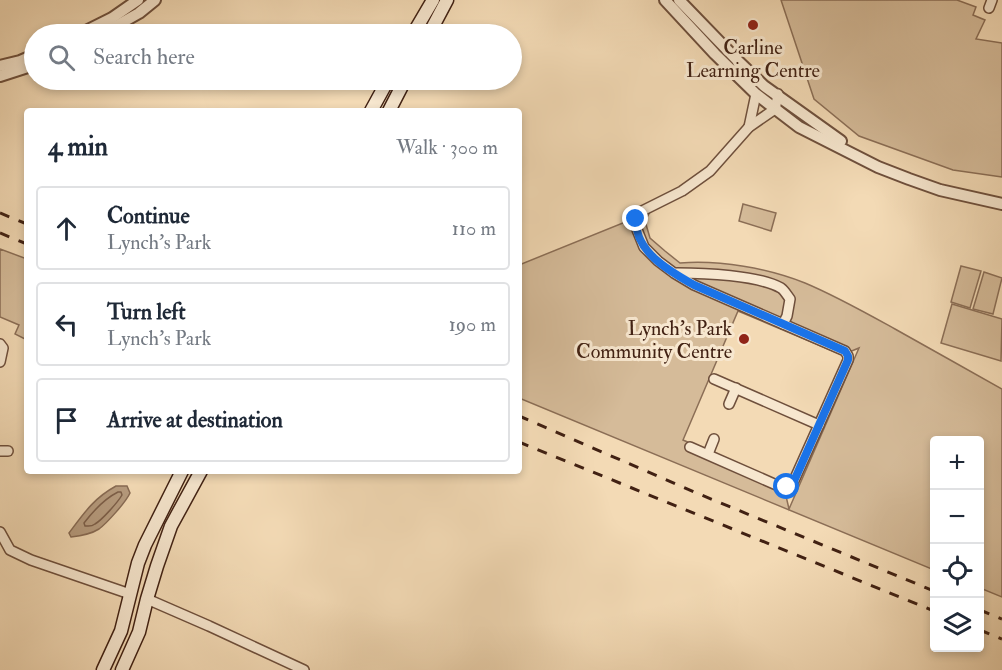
<!DOCTYPE html>
<html lang="en">
<head>
<meta charset="utf-8">
<style>
	body { margin:0; font-family:"IM FELL Double Pica",serif; background:#f6f6f7; color:#1f2937 }
	.controls { position:absolute; right:18px; bottom:18px; display:grid; overflow:hidden; border-radius:6px; box-shadow:0 3px 9px #0003 }
	.controls button { width:54px; height:54px; display:grid; place-items:center; padding:0; border:0; border-bottom:2px solid #e0e1e3; background:#fff; color:#1f2937; font:30px sans-serif }
	.stop { position:absolute; width:18px; height:18px; margin:-14px; border:4px solid #1a73e8; border-radius:50%; background:#fff }
	.stop.end { background:#1a73e8; border-color:#fff; box-shadow:0 2px 6px #0008 }
	.list { margin:0; padding:0; list-style:none }
	h2 { display:flex; justify-content:space-between; align-items:center; height:78px; margin:0; padding:0 24px; font-size:26px }
	h2 small { font-size:20px; font-weight:400; color:#747a83 }
	.list li { display:grid; grid-template-columns:39px 1fr auto; gap:18px; align-items:center; box-sizing:border-box; height:84px; margin:0 12px 12px; padding:0 12px; border:2px solid #e0e1e3; border-radius:6px }
	.list b { display:block; font-size:22px; white-space:nowrap }
	.list p { margin:0; font-size:20px; white-space:nowrap; color:#747a83 }
	.list em { font-size:20px; font-style:normal; color:#747a83 }
	.icon { flex:none; width:33px; height:33px; fill:none; stroke:currentColor; stroke-width:2; stroke-linecap:round; stroke-linejoin:round }
	.map { position:relative; flex:none; width:1002px; height:670px; overflow:hidden }
	.search { position:absolute; background:#fff; box-shadow:0 3px 9px #0003; left:24px; top:24px; width:498px; height:66px; display:flex; align-items:center; gap:15px; box-sizing:border-box; padding:0 21px; border-radius:33px; color:#747a83; font-size:22px }
	.panel { position:absolute; background:#fff; box-shadow:0 3px 9px #0003; left:24px; top:108px; width:498px; height:366px; border-radius:6px }
	.map>svg:first-child { display:block }
	.green { fill:#d5bb99; stroke:#8b6e56; stroke-width:1.5; fill-rule:evenodd }
	.water { fill:#b69b7e; stroke:#876a53; stroke-width:1.5 }
	.lines { fill:none; stroke-linecap:round; stroke-linejoin:round }
	.shore { stroke:#7c5e48; stroke-width:1.5 }
	.minor-casing { stroke:#6e4f3c; stroke-width:12 }
	.tertiary-casing { stroke:#6e4f3c; stroke-width:14 }
	.secondary-casing { stroke:#412113; stroke-width:15 }
	.minor { stroke:#f7e7cf; stroke-width:9 }
	.tertiary { stroke:#f7e7cf; stroke-width:10 }
	.secondary { stroke:#f7e7cf; stroke-width:12 }
	.rail { stroke:#412113; stroke-width:3; stroke-dasharray:10 10; stroke-linecap:butt }
	.route { stroke:#1a73e8; stroke-width:8 }
	.poi-dot { fill:#8f2418; stroke:#f7e7cf; stroke-width:2 }
	.labels { text-anchor:middle; dominant-baseline:central; stroke-width:6; stroke-linejoin:round; paint-order:stroke }
	.poi-label { font-size:20px; fill:#412113; stroke:#f7e7cf }
</style>
</head>
<body>
<div class="map">
<svg width="1002" height="670" viewBox="0 0 1002 670">
	<rect width="100%" height="100%" fill="#f3dab5"/>
	<filter id="stains"><feTurbulence type="fractalNoise" baseFrequency=".00333" numOctaves="4"/><feColorMatrix values="0 0 0 0 .2 0 0 0 0 .09 0 0 0 0 .02 0 0 0 .5 -.17"/></filter>
	<radialGradient id="worn" r=".72"><stop offset=".6" stop-color="#630" stop-opacity="0"/><stop offset="1" stop-color="#630" stop-opacity=".3"/></radialGradient>
	<g class="green">
		<polygon points="781,0 957,0 976,7 973,15 985,20 976,39 1002,43 1002,177 953,170 859,136 814,99"/>
		<polygon points="743,204 776,213 771,231 739,221"/>
		<path d="M650,212l-5,9 5,17 15,13 15,12c41,-3 87,5 125,20 31,13 61,30 90,46 36,20 71,40 107,60v208l-22,-9v-148h-46v130l-415,-172v-133zM738,311l104,44 17,-7 -70,161 -6,-26 -100,-43z"/>
		<polygon points="0,249 27,259 27,340 15,334 19,325 0,317"/>
		<polygon points="961,266 981,271 970,308 951,302"/>
		<polygon points="984,272 1002,278 993,314 973,309"/>
		<polygon points="952,304 1002,319 1001,361 941,343"/>
	</g>
	<path class="water" d="M116,486h11l3,7c-4,9 -23,30 -31,36 -8,5 -19,7 -28,8l-2,-4c15,-20 25,-35 47,-47z"/>
	<g class="lines">
		<path class="shore" d="M118,492h3l1,3c-4,7 -20,25 -27,29 -4,3 -6,2 -10,2l-1,-3c10,-13 20,-24 34,-31z"/>
		<g class="minor-casing">
			<g id="minor">
				<polyline points="989,8 992,0"/>
				<polyline points="749,127 756,94"/>
				<path d="M677,273c26,0 81,2 104,15 4,3 6,7 9,11l-3,17 -4,8"/>
				<polyline points="0,344 3,348 0,362"/>
				<polyline points="714,379 819,425"/>
				<polyline points="729,404 736,388"/>
				<polyline points="690,447 781,487 787,487 792,485 848,360 848,356 845,351 694,285 674,273 658,261 644,247 636,227 636,219 640,212 682,191 710,171 749,127 775,109 776,105 778,94"/>
				<polyline points="0,451 8,451"/>
				<polyline points="708,454 714,439"/>
				<polyline points="0,532 10,550 31,560 130,594"/>
				<polyline points="147,599 209,626 304,670"/>
			</g>
		</g>
		<g class="tertiary-casing">
			<g id="tertiary">
				<polyline points="665,0 715,54 756,94 799,127 878,167 909,179 940,190 1002,204"/>
				<polyline points="679,0 738,61 764,86 841,141"/>
				<polyline points="80,34 112,18 138,0"/>
				<polyline points="102,34 139,13 155,0"/>
				<polyline points="0,66 20,61 34,55"/>
				<polyline points="0,76 34,65"/>
			</g>
		</g>
		<g class="secondary-casing">
			<g id="secondary">
				<polyline points="413,34 433,0"/>
				<polyline points="429,34 447,0"/>
				<polyline points="371,111 388,80"/>
				<polyline points="389,111 405,80"/>
				<polyline points="103,670 121,631 138,563 145,545 182,471"/>
				<polyline points="122,670 139,632 147,599 157,566 171,526 201,471"/>
			</g>
		</g>
		<use href="#minor" class="minor"/>
		<use href="#tertiary" class="tertiary"/>
		<use href="#secondary" class="secondary"/>
		<g class="rail">
			<polyline points="0,213 27,224"/>
			<polyline points="0,233 27,244"/>
			<polyline points="519,416 699,494 934,591"/>
			<polyline points="519,442 934,611"/>
			<polyline points="980,610 1002,619"/>
			<polyline points="980,630 1002,639"/>
		</g>
	</g>
	<g class="lines">
		<path class="route" d="M636,219c-2,32 33,52 58,66l151,66 3,5v4l-54,121 -2,4 -5,2"/>
	</g>
	<g class="poi-dot">
		<circle cx="753" cy="25" r="6"/>
		<circle cx="744" cy="339" r="6"/>
	</g>
	<g class="labels">
		<g class="poi-label">
			<text x="753" y="47">Carline<tspan x="753" dy="23">Learning Centre</tspan></text>
			<text x="732" y="328" text-anchor="end">Lynch's Park<tspan x="732" dy="23">Community Centre</tspan></text>
		</g>
	</g>
	<rect width="100%" height="100%" filter="url(#stains)"/>
	<rect width="100%" height="100%" fill="url(#worn)"/>
</svg>
<div class="controls">
<button>+</button>
<button>−</button>
<button><svg class="icon" aria-label="locate" viewBox="0 0 24 24"><circle cx="12" cy="12" r="6"/><path d="M12 2v4M12 18v4M2 12h4M18 12h4"/></svg></button>
<button><svg class="icon" aria-label="layers" viewBox="0 0 24 24"><path d="M12 4l9 5-9 5-9-5zM3 14l9 5 9-5"/></svg></button>
</div>
<div class="stop" style="left:787px;top:487px"></div>
<div class="stop end" style="left:636px;top:219px"></div>
<div class="search"><svg class="icon" aria-label="search" viewBox="0 0 24 24"><circle cx="10" cy="10" r="6"/><path d="M15 15l6 6"/></svg>Search here</div>
<section class="panel">
<h2>4 min<small>Walk · 300 m</small></h2>
<ul class="list">
<li><svg class="icon" aria-label="ahead" viewBox="0 0 24 24"><path d="M12 20V5M6 11l6-6 6 6"/></svg><div><b>Continue</b><p>Lynch's Park</p></div><em>110 m</em></li>
<li><svg class="icon" aria-label="left" viewBox="0 0 24 24"><path d="M17 20v-9H6M10 6l-5 5 5 5"/></svg><div><b>Turn left</b><p>Lynch's Park</p></div><em>190 m</em></li>
<li><svg class="icon" aria-label="arrive" viewBox="0 0 24 24"><path d="M6 21V4h12l-3 4 3 4H6"/></svg><div><b>Arrive at destination</b></div></li>
</ul>
</section>
</div>
</body>
</html>
